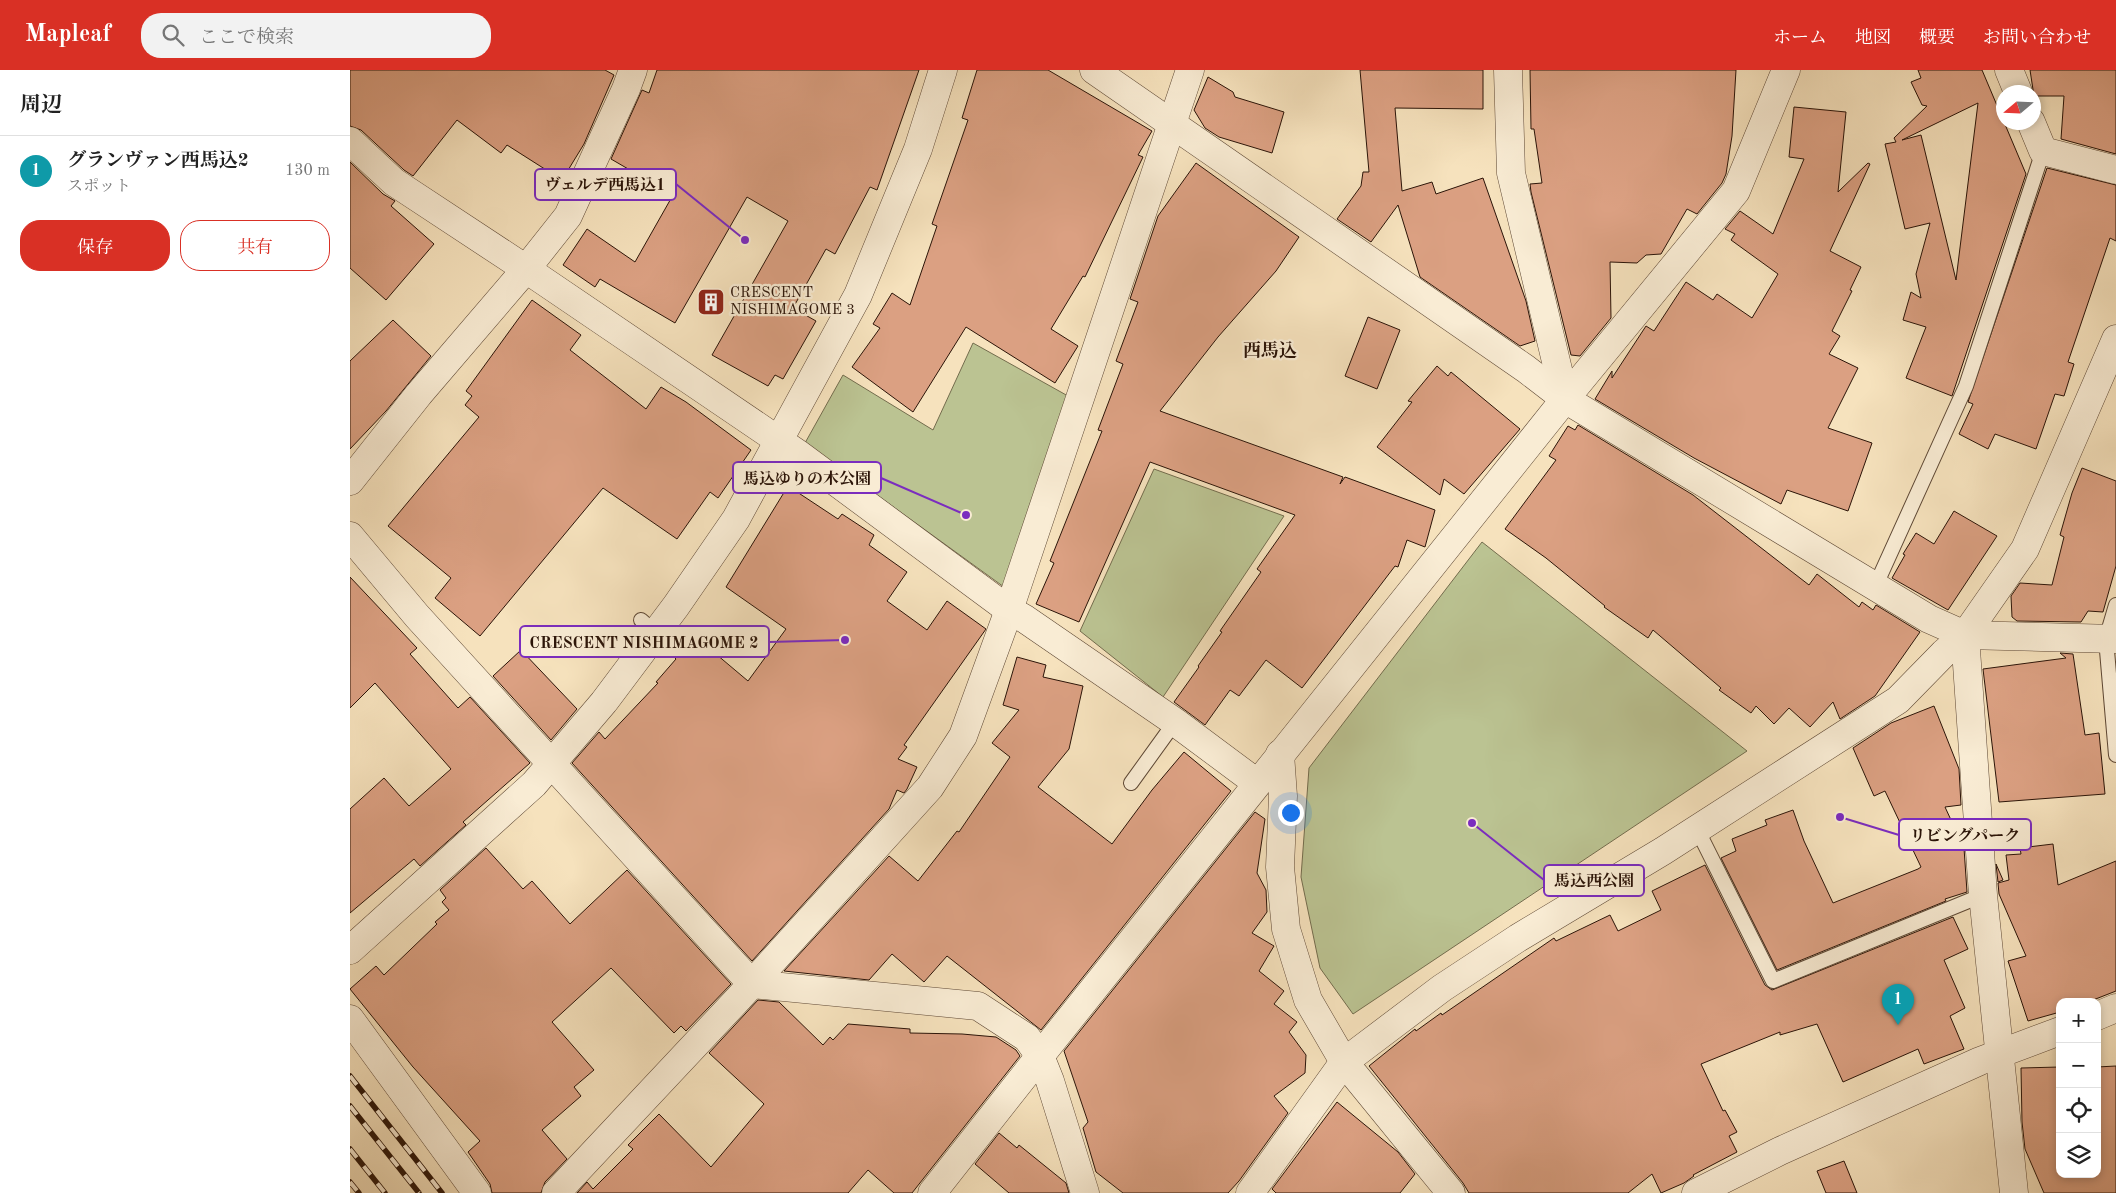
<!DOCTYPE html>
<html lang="ja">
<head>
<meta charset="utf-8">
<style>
	body { margin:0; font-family:"Old Standard TT","Noto Serif JP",serif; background:#f2f2f2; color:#222 }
	.controls { position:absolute; right:15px; bottom:15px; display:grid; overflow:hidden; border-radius:10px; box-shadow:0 2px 8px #0003 }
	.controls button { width:45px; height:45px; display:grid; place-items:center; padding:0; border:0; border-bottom:1px solid #e0e0e0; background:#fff; color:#222; font:25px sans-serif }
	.compass { position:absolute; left:1646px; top:15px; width:45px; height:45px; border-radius:50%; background:#fff; box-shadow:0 2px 8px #0003; rotate:251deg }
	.you { position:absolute; left:940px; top:742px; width:18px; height:18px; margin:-12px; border:4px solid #fff; border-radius:50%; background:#1a73e8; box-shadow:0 0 0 8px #1a73e833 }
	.badge { display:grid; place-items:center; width:32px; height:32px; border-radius:50%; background:#d93025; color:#fff; font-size:16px; font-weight:700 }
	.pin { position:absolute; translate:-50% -41px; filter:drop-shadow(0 1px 2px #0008) }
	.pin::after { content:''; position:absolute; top:26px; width:18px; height:15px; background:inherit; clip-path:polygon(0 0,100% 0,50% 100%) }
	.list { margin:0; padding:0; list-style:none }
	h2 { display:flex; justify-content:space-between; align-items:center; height:65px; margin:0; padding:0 20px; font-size:21px }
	h2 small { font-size:16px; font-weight:400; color:#767676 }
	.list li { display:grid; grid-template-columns:32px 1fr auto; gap:15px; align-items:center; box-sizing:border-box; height:70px; padding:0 20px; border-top:1px solid #e0e0e0 }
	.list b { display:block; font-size:19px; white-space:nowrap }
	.list p { margin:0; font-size:16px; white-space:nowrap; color:#767676 }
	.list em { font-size:16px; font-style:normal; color:#767676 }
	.actions { display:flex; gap:10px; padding:15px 20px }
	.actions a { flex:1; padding:11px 0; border:1px solid #d93025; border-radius:20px; text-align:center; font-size:18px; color:#d93025 }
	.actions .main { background:#d93025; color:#fff }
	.icon { flex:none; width:28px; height:28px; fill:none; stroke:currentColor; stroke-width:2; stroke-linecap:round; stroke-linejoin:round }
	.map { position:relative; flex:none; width:1766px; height:1123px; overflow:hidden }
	header { display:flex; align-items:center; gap:30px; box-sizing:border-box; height:70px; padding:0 25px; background:#d93025; color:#fff }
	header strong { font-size:24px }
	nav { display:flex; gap:28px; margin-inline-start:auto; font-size:18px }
	.search { width:350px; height:45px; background:#f2f2f2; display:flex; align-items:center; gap:12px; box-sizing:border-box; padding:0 18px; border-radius:20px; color:#767676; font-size:19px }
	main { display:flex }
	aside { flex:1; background:#fff }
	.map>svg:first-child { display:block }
	.green { fill:#bbc392; stroke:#736c4d }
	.building { fill:#dba082; stroke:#2b1408; fill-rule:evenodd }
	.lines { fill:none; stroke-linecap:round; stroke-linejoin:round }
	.lane-casing { stroke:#5e4835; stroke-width:16 }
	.street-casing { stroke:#5e4835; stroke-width:29 }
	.lane { stroke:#f9ecd4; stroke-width:14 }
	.street { stroke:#f9ecd4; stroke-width:28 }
	.rail-casing { stroke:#2b1408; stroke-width:5.5 }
	.rail { stroke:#f9ecd4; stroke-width:4; stroke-dasharray:11; stroke-linecap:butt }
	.labels { text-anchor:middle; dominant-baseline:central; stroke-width:4.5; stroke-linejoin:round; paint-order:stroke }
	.poi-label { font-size:15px; fill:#2b1408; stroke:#f9ecd4; text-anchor:start }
	.quarter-label { font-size:18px; font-weight:bold; fill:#2b1408; stroke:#f9ecd4 }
	.leader { fill:none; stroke:#7b2cbf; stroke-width:2 }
	.callout-dot { fill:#7b2cbf; stroke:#f9ecd4; stroke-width:2 }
	.callout { fill:#f9ecd4; stroke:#7b2cbf; stroke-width:2 }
	.callout-label { font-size:16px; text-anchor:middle; font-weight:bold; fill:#2b1408 }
</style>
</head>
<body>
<header>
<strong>Mapleaf</strong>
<div class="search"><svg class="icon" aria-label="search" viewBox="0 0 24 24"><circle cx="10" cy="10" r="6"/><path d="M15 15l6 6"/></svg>ここで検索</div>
<nav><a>ホーム</a><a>地図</a><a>概要</a><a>お問い合わせ</a></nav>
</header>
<main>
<aside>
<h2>周辺<small></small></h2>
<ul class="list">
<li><span class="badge" style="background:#0f9aa8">1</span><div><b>グランヴァン西馬込2</b><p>スポット</p></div><em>130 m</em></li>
</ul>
<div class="actions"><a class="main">保存</a><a>共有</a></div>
</aside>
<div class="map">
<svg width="1766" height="1123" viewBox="0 0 1766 1123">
	<rect width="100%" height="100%" fill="#f6e2bd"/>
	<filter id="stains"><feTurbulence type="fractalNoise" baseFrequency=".004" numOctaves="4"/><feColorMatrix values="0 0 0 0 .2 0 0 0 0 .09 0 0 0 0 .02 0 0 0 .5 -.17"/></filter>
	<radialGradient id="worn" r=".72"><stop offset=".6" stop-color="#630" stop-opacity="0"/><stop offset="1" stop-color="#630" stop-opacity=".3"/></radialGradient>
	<g class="green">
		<polygon points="623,273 718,326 654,517 455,373 493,305 583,360"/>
		<polygon points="804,399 934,446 813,627 730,561"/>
		<polygon points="1132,472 1397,681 1003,944 970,898 951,807 959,698"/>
	</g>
	<g class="building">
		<polygon points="0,0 255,0 264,5 234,74 212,110 157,75 151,83 107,50 63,106 54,100 11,60 0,56"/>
		<polygon points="307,0 569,0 527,120 520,117 485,184 476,179 443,238 466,251 433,309 425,305 418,316 362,285 438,151 397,127 325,253 250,209 245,217 213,195 237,159 285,192 323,125 261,89 292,20 299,23"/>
		<polygon points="627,0 698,0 802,61 788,85 793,87 735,207 733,206 701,259 728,276 705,313 616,257 563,342 502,297 530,258 523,254 542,223 560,235 587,156 582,154 618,50 612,48"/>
		<polygon points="1010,0 1133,0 1133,39 1045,38 1052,121 1082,112 1086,124 1133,108 1176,231 1185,271 1170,276 1070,207 1048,135 1021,172 987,149 1011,116 1013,102 1019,102"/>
		<polygon points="1180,0 1386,0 1382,66 1376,104 1372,113 1347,144 1337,139 1311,184 1296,185 1287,193 1260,192 1261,248 1230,286 1221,285 1181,122 1180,114 1192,113 1184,59 1181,59"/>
		<path d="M1568,0h64l44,104 -74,222 -46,-18 20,-51 -23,-7 8,-28 10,6 -5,-24 14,-51 -25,6 -20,-85 11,-2 -2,-4 33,-32 -5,-1 -11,-23 10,-4zM1628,33l-22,177 -35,-145 -19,5z"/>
		<polygon points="1680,0 1766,0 1766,84 1711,69 1714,26 1684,26"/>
		<polygon points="858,7 883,22 885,27 934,42 922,83 869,67 855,58 844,40"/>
		<polygon points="1444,37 1496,42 1488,122 1518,93 1520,94 1480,181 1511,197 1500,220 1502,221 1482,261 1490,266 1479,284 1508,298 1478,358 1522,373 1498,441 1437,420 1431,434 1344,388 1245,329 1262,301 1262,308 1296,256 1304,261 1336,212 1363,230 1367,224 1402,248 1428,204 1381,170 1385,164 1375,159 1390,141 1423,164 1454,89 1439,87"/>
		<polygon points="0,92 33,124 45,131 41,136 84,174 36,230 0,198"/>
		<polygon points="846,93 949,167 926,201 868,267 810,341 993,407 990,414 995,407 1085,440 1075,477 1057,470 1048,497 1045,496 952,618 916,590 889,626 880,620 855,655 824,632 849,597 848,596 872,562 870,561 911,502 907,499 945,445 800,392 729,552 686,534 704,493 700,491 752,361 748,360 773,294 766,291 788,232 780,229 808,146"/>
		<polygon points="1697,98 1766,115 1766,171 1760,168 1718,292 1724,294 1714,326 1705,324 1686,379 1645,364 1638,379 1609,364 1623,334 1618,332"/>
		<polygon points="182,230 231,265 220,280 296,339 311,317 336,332 401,380 368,428 360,422 327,469 253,418 130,566 85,528 101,508 38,456 129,347 115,335 122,326 116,321"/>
		<polygon points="1018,247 1050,260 1027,319 995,306"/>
		<polygon points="43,250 81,286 36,341 0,379 0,291"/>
		<polygon points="1087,296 1098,306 1101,302 1170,359 1114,424 1094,409 1090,425 1027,377 1062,332 1058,331"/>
		<polygon points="1228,355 1343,425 1459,515 1467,504 1509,537 1512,532 1523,540 1526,535 1570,562 1525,626 1490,649 1483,632 1460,657 1439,638 1424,654 1406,636 1401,643 1369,620 1371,618 1303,560 1298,568 1254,537 1255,536 1196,488 1155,459 1206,390 1199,386 1218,356 1225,360"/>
		<polygon points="1732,398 1766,411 1766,496 1753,542 1738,541 1731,552 1667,551 1662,547 1661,526 1670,513 1702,515 1714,467 1710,465 1722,423"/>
		<polygon points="438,416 488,449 492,444 524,465 519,475 557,502 537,531 577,560 597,531 636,559 554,675 557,677 548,689 567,697 557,719 554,723 547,720 539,739 402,891 222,693 249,662 255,669 308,613 306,612 326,589 322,585 341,563 398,611 436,559 376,517"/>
		<polygon points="1604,441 1647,466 1598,540 1542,508 1555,485 1553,484 1566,463 1584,474"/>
		<polygon points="0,507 67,578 60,584 108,638 120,627 180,693 113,752 116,755 70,796 64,789 0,843 0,739 34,708 59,736 101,699 25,613 0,638"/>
		<polygon points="171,580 227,639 201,670 143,606"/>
		<polygon points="1710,583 1723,584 1735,665 1749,663 1755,724 1649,732 1633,599 1716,588"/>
		<polygon points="667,587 696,595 693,607 733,616 719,679 688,717 762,774 802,720 834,682 881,721 691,960 597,886 574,912 542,884 519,910 434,901 539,786 568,811 607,761 609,762 660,687 642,673 669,640 653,635"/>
		<polygon points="1584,636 1609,699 1611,735 1595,737 1614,778 1617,822 1595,829 1596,831 1427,900 1371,788 1386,781 1382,769 1417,755 1415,750 1443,740 1454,771 1483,833 1568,799 1571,797 1535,721 1524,726 1503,678 1541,653"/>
		<polygon points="905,742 915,749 907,803 916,820 917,842 902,863 924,876 909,901 934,921 924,934 947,952 939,962 956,985 955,1003 924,1026 938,1043 889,1111 878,1123 773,1123 746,1102 733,1058 738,1052 714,981"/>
		<polygon points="1703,774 1708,815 1766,791 1766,921 1738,932 1710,932 1710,942 1678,951 1658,891 1676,886 1649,824 1648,813 1659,810 1656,785 1671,784 1670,778"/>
		<polygon points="136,778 173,819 182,811 220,854 277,800 381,914 336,961 331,956 324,963 261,898 202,952 244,1000 224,1017 231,1026 192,1060 217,1089 195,1112 191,1123 142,1123 140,1114 118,1082 130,1071 63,997 0,919 26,896 34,905 87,854 85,852 99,840 92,832 96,828 90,820"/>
		<polygon points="1646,794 1653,810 1648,812"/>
		<polygon points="1355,795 1415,915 1422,920 1603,847 1618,879 1594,890 1615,938 1600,946 1614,979 1574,994 1568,979 1493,1012 1467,954 1430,965 1430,962 1351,994 1373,1041 1375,1040 1387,1062 1379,1066 1387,1082 1343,1105 1344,1106 1334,1113 1311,1123 1302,1104 1278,1123 1119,1123 1113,1113 1019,996 1065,959 1066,961 1091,943 1092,945 1204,868 1206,871 1260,845 1268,861 1311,840 1302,821"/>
		<polygon points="408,930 429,932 473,975 480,967 483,970 498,954 560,959 560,963 612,964 646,967 666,980 670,986 562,1123 544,1123 518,1100 498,1123 227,1123 237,1112 243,1119 283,1079 278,1075 309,1044 361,1097 414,1034 359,983"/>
		<polygon points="1766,996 1766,1123 1694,1123 1675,1079 1672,1052 1671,998 1710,997 1710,1104 1747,1104 1747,997"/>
		<polygon points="987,1032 1048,1082 1065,1104 1050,1123 926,1123 922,1119"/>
		<polygon points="649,1063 667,1078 669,1075 716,1113 719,1123 659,1123 625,1094"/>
		<polygon points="1494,1091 1507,1123 1476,1123 1467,1101"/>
	</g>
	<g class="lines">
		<g class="lane-casing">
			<g id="lane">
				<polyline points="1525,517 1616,316 1693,81"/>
				<polyline points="1766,535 1756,569 1766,685"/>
				<polyline points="291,550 306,563"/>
				<polyline points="781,713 825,652"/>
				<polyline points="1347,759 1423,911 1633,825"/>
			</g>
		</g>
		<g class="street-casing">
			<g id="street">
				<polyline points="744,0 1176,299 1215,329 1579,549 1615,565 1766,569"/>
				<polyline points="1158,0 1161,103 1215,329"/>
				<polyline points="1659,0 1668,22"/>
				<polyline points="1681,52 1693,81 1766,100"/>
				<polyline points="0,71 44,112 176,199 447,383 659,540 675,549 825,652 907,713"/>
				<polyline points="0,411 69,324 176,199 218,146 276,19 283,0"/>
				<polyline points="0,466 67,546 402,914 628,936 677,968 690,986 700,1011 735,1123"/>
				<polyline points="1615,565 1633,825 1664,1123"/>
				<polyline points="930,684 933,726 930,797 936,859 958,930 994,992 1101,1123"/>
				<polyline points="0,880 184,714 254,632 326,536 386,449 508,225 568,79 593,0"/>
				<polyline points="1747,946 1766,938"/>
				<polyline points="0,949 127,1123"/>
				<polyline points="206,1123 389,928 580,717 613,666 659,540 840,0"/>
				<polyline points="582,1123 690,986 1215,329 1386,121 1436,0"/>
				<polyline points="900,1123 994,992 1092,918 1168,868 1313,781 1548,630 1594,583 1615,565 1675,479 1766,269"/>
				<polyline points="1346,1123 1430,1081 1630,991 1710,961"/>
			</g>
		</g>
		<use href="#lane" class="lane"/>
		<use href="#street" class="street"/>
		<g class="rail-casing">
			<g id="rail">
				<polyline points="0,1006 92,1123"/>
				<polyline points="0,1036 69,1123"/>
				<polyline points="0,1079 35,1123"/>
				<polyline points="0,1112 9,1123"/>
			</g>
		</g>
		<use href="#rail" class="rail"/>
	</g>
	<defs>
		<g id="building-square" transform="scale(1.4375)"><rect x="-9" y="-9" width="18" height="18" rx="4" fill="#8f2418" stroke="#f9ecd4"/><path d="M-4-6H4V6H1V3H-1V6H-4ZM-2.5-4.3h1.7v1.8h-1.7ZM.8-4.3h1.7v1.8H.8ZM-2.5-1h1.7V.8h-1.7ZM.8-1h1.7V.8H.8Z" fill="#fff"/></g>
	</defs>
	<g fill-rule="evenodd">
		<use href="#building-square" x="361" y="232"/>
	</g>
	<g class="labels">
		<g class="poi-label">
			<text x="380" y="223">CRESCENT<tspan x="380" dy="17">NISHIMAGOME 3</tspan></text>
		</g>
		<g class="quarter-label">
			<text x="920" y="281">西馬込</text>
		</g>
	</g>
	<path class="leader" d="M395 170L326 114M616 445L531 408M495 570L419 572M1490 747L1549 765M1122 753L1194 810"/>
	<g class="callout-dot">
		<circle cx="395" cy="170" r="5"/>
		<circle cx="616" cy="445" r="5"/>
		<circle cx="495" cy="570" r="5"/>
		<circle cx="1490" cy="747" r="5"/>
		<circle cx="1122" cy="753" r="5"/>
	</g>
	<g class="callout">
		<rect x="185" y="99" width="141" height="31" rx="5"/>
		<rect x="383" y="392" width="148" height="31" rx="5"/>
		<rect x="170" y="556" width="249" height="31" rx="5"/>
		<rect x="1549" y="749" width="132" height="31" rx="5"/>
		<rect x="1194" y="795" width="100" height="31" rx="5"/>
	</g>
	<g class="callout-label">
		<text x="255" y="120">ヴェルデ西馬込1</text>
		<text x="457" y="414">馬込ゆりの木公園</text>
		<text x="294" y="578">CRESCENT NISHIMAGOME 2</text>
		<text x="1615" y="771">リビングパーク</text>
		<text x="1244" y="816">馬込西公園</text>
	</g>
	<rect width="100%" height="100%" filter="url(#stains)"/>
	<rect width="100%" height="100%" fill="url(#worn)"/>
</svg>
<div class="controls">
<button>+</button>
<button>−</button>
<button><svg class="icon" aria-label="locate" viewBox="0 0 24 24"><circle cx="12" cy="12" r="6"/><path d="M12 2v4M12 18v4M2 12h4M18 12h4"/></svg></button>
<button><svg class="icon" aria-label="layers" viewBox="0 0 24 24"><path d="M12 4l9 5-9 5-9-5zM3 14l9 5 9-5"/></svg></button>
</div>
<svg class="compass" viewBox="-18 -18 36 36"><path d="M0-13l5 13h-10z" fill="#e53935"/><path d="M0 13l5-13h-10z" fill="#767676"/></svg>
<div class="you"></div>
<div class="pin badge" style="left:1548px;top:955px;background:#0f9aa8">1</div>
</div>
</main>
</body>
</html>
